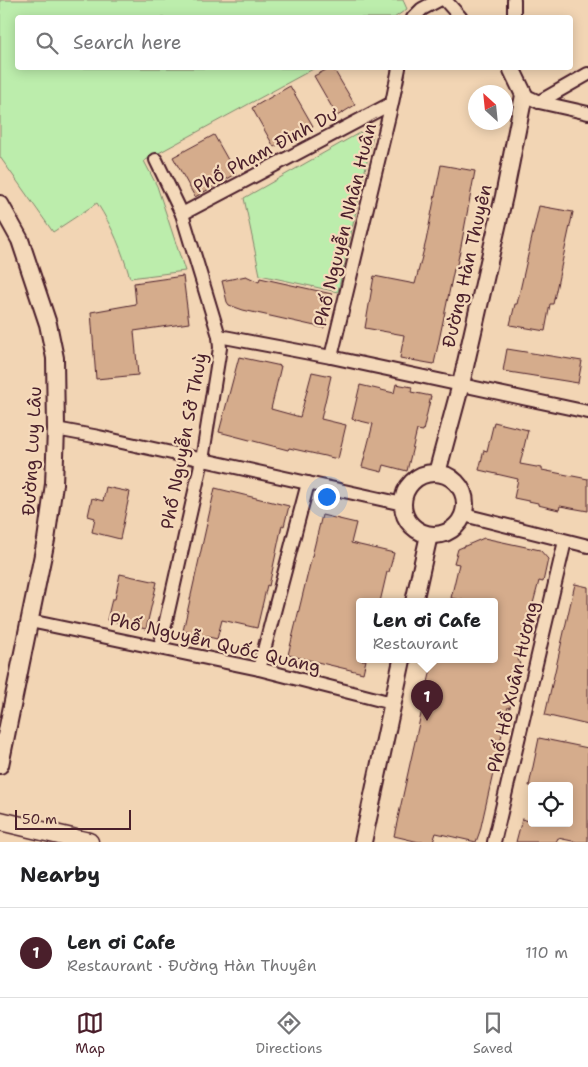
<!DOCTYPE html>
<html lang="en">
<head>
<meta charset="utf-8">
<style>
	body { margin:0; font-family:"Shantell Sans",sans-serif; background:#f2f2f2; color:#202124 }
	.controls { position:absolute; right:15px; bottom:15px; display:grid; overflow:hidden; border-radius:5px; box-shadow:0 2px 12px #0003 }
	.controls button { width:45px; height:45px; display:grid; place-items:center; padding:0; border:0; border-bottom:1px solid #e0e0e0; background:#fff; color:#202124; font:25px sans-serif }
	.compass { position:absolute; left:468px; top:85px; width:45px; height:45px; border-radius:50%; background:#fff; box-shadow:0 2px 12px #0003; rotate:333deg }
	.scale { position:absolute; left:15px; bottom:12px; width:116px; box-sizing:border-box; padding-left:5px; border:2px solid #4a1f2b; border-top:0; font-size:14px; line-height:18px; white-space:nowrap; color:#4a1f2b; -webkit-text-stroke:4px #f4d9ba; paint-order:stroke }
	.you { position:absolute; left:326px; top:496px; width:18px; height:18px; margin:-12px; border:4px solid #fff; border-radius:50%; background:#1a73e8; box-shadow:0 0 0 8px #1a73e833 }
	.badge { display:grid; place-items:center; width:32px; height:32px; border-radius:50%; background:#4a1f2b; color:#fff; font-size:16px; font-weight:700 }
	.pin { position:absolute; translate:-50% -41px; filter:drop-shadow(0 1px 2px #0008) }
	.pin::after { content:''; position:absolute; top:26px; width:18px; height:15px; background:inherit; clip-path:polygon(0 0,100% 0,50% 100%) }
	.popup { position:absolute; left:356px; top:598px; width:142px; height:65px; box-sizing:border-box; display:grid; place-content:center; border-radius:5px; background:#fff; filter:drop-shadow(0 1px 4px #0005); font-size:16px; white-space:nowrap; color:#757577 }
	.popup b { font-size:19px; color:#202124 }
	.popup::after { content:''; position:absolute; left:50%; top:100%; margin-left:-10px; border:10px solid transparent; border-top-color:#fff }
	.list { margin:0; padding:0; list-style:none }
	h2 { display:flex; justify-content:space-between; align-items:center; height:65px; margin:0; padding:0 20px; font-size:21px }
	h2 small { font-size:16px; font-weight:400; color:#757577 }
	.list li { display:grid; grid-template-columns:32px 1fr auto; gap:15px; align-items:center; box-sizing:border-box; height:90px; padding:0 20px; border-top:1px solid #e0e0e0 }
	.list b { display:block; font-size:19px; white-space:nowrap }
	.list p { margin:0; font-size:16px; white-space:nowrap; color:#757577 }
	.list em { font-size:16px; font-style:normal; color:#757577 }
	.icon { flex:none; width:28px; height:28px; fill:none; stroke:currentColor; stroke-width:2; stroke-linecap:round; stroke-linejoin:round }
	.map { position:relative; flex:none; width:588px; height:842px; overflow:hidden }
	.search { position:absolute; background:#fff; box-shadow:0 2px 12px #0003; left:15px; right:15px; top:15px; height:55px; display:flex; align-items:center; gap:12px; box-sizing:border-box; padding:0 18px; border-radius:5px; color:#757577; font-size:19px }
	.sheet { height:155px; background:#fff }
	nav { display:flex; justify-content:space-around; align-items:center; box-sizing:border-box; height:70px; border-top:1px solid #e0e0e0; background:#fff; font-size:14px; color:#757577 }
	nav a { display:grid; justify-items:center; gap:2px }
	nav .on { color:#4a1f2b }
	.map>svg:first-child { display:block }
	.green { fill:#bcedac; stroke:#83866c }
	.building { fill:#d5ac8c; stroke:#4a1f2b }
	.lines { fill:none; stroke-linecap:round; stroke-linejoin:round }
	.minor-casing { stroke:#4a1f2b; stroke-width:16 }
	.tertiary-casing { stroke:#4a1f2b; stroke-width:20 }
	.secondary-casing { stroke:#4a1f2b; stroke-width:21 }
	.minor { stroke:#f4d9ba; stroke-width:12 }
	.tertiary { stroke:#f4d9ba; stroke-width:16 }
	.secondary { stroke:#f4d9ba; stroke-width:18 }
	.labels { text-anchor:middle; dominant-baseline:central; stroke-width:4.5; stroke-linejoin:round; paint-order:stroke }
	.street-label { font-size:18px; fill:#4a1f2b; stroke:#f4d9ba }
</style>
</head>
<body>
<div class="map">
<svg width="588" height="842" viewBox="0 0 588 842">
	<rect width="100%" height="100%" fill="#f2d5b4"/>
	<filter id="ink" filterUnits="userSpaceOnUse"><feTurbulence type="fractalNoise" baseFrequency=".02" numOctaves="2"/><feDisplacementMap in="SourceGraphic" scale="10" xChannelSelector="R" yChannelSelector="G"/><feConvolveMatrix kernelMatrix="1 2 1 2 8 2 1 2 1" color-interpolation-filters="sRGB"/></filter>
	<g filter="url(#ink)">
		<g class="green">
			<path d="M0,0h403l4,9 -13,9h-376v50h297l-171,93 13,25 28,85 -55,7c-9,-30 -16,-48 -33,-75l-44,29 -53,-75z"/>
			<polygon points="371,130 373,133 372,139 338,292 260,275 244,198 359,133"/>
		</g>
		<g class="building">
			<polygon points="330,68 333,68 355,105 337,116 314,76"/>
			<polygon points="290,86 313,126 274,147 252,108"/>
			<polygon points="214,135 236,174 195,197 173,157"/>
			<polygon points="441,165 475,171 461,246 456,269 454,269 434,364 400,358 404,335 365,328 374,276 415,284 426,241"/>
			<polygon points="539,206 573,212 553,304 550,304 545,331 510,325 515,304 517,304"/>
			<polygon points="183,276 189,323 134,331 138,375 96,379 91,312 136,304 134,283"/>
			<polygon points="246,276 259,282 260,278 332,294 324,328 243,310 229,305 227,302 222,281"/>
			<polygon points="507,349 582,361 578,383 503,371"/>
			<polygon points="239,357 281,366 271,409 300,417 312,372 331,376 321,419 346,425 338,459 289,448 288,450 219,432"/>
			<polygon points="396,384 412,387 411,392 431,396 423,431 417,430 407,471 384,465 382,472 362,467 373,424 352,419 360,385 394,393"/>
			<polygon points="494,422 528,430 520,464 542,468 542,470 588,479 588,511 560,506 559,510 538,505 538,503 514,498 518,479 479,470 484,450 487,451"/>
			<polygon points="106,487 130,492 120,539 92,532 95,518 88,516 92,498 103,501"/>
			<polygon points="215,488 289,506 284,526 282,525 269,586 267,585 257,628 222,620 217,639 183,631"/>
			<polygon points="322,515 356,523 351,543 394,553 389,572 387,572 380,602 360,602 360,660 366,660 363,673 288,655"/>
			<polygon points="484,538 540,550 548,559 543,582 539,581 527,626 525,625 518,662 520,662 510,708 508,707 480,831 476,842 436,833 433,842 419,842 394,836 433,660 494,660 494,602 471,602 451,598 459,564 454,563 458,549"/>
			<polygon points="120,574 157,582 146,629 107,620 112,599 115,599"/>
			<polygon points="575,584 588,587 588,725 545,715"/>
			<polygon points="539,738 588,748 588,842 577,842 558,838 556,842 516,842 522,819 532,822 532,823 569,823 569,786 529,786"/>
		</g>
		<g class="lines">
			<g class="minor-casing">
				<g id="minor">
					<polyline points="445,0 461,18"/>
					<polyline points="413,18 422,9 439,0"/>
					<polyline points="514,18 514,0"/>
					<polyline points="524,95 539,102 588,113"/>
					<polyline points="539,102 588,74"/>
					<polyline points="156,160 182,214 219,336 220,348 202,460 160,647"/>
					<polyline points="182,214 392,103"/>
					<polyline points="219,336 331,357 588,412"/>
					<polyline points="331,357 392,103 399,68"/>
					<polyline points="56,429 99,437 403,504"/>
					<polyline points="464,515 588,546"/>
					<polyline points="30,621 259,669 392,703"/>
					<polyline points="259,669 308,483"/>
					<polyline points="494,842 565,541"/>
				</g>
			</g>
			<g class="tertiary-casing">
				<g id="tertiary">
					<polyline points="0,204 20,240 48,324 55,358 56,429 54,484 46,540 0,765"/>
					<circle cx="434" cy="504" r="31"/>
					<polyline points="437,473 461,384 504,196 524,95 512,70"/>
					<polyline points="414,602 429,535"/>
					<polyline points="363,842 402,660"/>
				</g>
			</g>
			<g class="secondary-casing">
				<polyline id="secondary" points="0,821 89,842"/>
			</g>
			<use href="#minor" class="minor"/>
			<use href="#tertiary" class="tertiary"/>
			<use href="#secondary" class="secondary"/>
		</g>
	</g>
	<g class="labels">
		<g class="street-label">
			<text transform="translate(266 150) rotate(-28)">Phố Phạm Đình Dư</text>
			<text transform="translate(345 225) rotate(-76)">Phố Nguyễn Nhân Huân</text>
			<text transform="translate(467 266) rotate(-77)">Đường Hàn Thuyên</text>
			<text transform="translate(184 441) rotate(-79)">Phố Nguyễn Sở Thuỳ</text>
			<text transform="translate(32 451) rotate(-87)">Đường Luy Lâu</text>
			<text transform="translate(215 643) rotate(13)">Phố Nguyễn Quốc Quang</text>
			<text transform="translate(513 687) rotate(-77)">Phố Hồ Xuân Hương</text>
		</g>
	</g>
</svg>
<div class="controls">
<button><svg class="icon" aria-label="locate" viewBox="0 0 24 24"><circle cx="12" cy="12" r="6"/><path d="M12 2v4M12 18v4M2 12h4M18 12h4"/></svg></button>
</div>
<svg class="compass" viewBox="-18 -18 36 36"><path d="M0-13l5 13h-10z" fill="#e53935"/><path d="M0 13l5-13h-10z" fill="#757577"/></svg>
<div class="scale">50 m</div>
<div class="you"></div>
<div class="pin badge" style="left:427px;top:721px">1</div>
<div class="popup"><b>Len ơi Cafe</b>Restaurant</div>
<div class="search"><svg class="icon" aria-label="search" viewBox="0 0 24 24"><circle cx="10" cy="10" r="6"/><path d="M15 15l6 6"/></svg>Search here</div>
</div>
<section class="sheet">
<h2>Nearby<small></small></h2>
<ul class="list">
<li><span class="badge">1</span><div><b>Len ơi Cafe</b><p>Restaurant · Đường Hàn Thuyên</p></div><em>110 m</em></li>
</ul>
</section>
<nav>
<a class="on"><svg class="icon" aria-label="map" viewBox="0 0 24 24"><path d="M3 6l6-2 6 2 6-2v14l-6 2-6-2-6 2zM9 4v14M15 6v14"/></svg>Map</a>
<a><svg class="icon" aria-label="directions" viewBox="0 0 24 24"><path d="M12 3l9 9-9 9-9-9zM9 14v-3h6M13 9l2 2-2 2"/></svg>Directions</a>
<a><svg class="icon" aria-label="saved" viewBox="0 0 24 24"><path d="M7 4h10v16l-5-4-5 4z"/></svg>Saved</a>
</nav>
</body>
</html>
